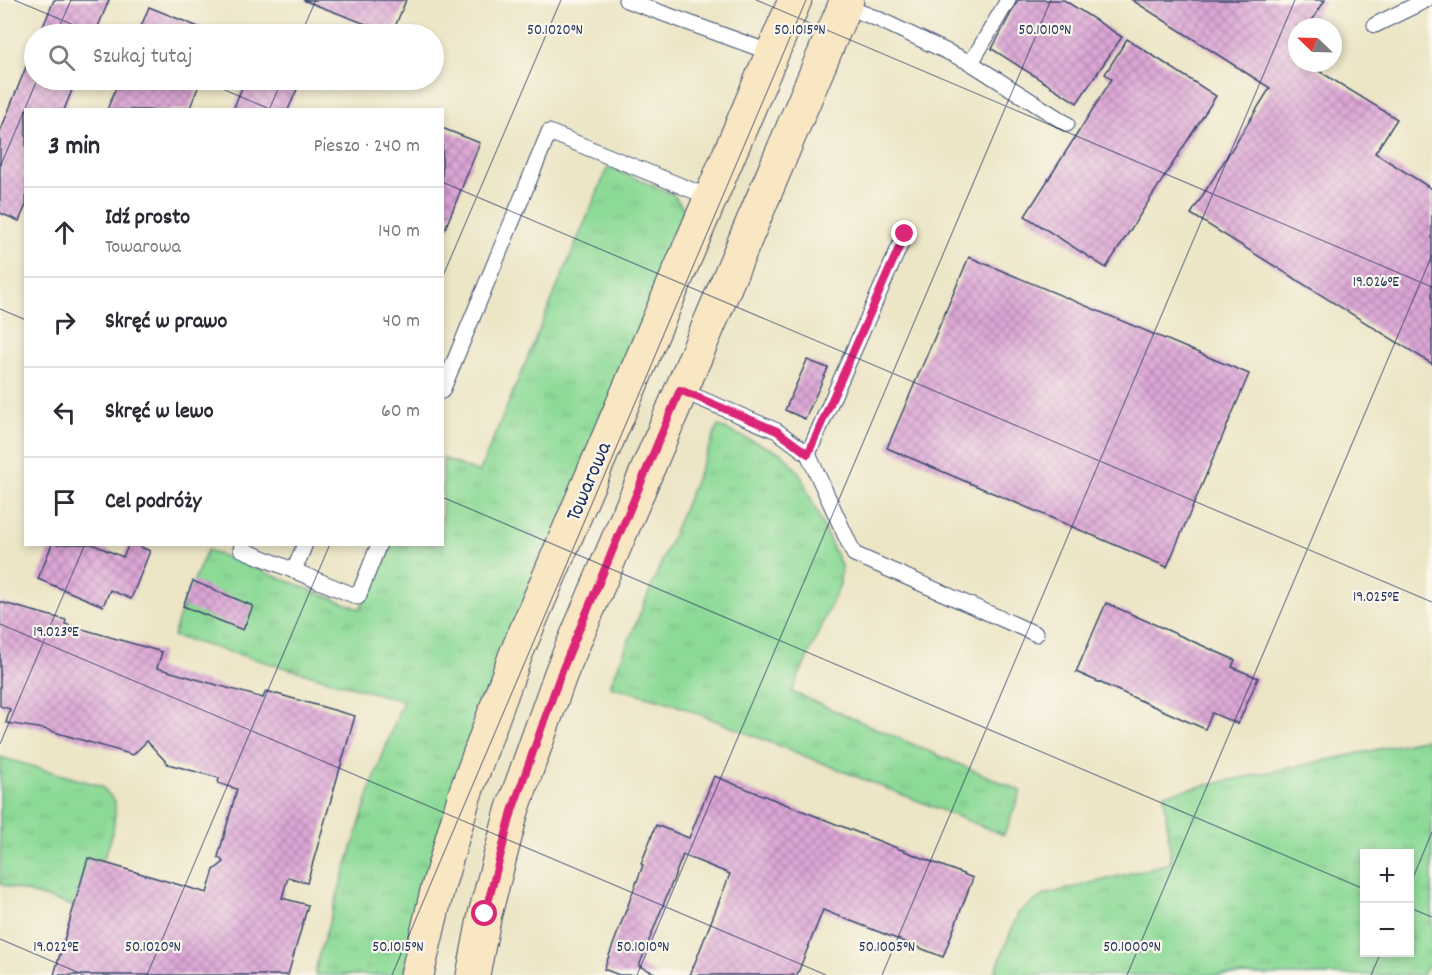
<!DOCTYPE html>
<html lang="pl">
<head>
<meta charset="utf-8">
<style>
	body { margin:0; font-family:Dekko,sans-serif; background:#f7f7f7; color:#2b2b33 }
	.controls { position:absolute; right:18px; bottom:18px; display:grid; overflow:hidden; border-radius:0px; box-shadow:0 3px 9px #0003 }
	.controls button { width:54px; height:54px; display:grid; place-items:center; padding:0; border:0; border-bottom:2px solid #e1e1e2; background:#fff; color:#2b2b33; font:30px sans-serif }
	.compass { position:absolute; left:1288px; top:18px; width:54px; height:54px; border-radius:50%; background:#fff; box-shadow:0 3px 9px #0003; rotate:293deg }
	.stop { position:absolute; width:18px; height:18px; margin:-14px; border:4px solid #db2777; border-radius:50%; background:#fff }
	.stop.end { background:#db2777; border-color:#fff; box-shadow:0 2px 6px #0008 }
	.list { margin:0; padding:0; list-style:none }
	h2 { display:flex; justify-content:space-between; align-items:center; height:78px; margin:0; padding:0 24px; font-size:26px }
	h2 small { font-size:20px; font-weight:400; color:#7c7c81 }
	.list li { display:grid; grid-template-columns:39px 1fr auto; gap:18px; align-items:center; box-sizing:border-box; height:90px; padding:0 24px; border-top:2px solid #e1e1e2 }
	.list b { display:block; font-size:22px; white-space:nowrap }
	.list p { margin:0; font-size:20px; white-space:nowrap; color:#7c7c81 }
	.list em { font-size:20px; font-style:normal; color:#7c7c81 }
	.icon { flex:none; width:33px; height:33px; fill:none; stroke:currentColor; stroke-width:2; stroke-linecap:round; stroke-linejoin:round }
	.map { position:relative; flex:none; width:1432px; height:975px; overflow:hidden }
	.search { position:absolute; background:#fff; box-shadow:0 3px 9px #0003; left:24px; top:24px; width:420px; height:66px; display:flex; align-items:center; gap:15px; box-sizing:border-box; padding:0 21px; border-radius:33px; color:#7c7c81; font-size:22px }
	.panel { position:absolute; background:#fff; box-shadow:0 3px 9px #0003; left:24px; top:108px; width:420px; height:438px; border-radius:0px }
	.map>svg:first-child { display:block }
	.grass { fill:url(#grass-tufts); stroke:#54847a; stroke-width:1.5; fill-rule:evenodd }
	.building { fill:url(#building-cross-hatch) }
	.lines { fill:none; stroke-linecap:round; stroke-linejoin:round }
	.lane-casing { stroke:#3a4a6e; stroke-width:17 }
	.secondary-casing { stroke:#3a4a6e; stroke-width:35 }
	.lane { stroke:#fff; stroke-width:15 }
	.secondary { stroke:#f9e7c3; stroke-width:33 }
	.route { stroke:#db2777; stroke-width:8 }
	.ticks { fill:none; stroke:#1b2f5e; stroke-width:1.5; stroke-opacity:0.45 }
	.labels { text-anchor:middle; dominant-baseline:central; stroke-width:4.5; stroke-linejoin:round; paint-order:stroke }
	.street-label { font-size:22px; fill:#1b2f5e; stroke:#fbf7ec }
	.ticks-label { font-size:15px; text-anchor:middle; fill:#1b2f5e; stroke:#fbf7ec; stroke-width:4.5; stroke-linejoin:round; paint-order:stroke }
</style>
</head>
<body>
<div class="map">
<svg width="1432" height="975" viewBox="0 0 1432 975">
	<defs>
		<pattern id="grass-tufts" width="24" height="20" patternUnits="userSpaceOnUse" patternTransform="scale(1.5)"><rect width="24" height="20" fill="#8dda97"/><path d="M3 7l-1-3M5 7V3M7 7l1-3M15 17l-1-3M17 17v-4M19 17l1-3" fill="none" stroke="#79bb85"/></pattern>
		<pattern id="building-cross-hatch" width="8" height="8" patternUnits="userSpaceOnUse" patternTransform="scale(1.5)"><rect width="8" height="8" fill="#dda6d5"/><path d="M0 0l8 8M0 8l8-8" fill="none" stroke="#b288b0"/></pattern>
	</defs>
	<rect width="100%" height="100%" fill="#fbf7ec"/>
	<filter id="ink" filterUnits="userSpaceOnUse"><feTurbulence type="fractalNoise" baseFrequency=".0167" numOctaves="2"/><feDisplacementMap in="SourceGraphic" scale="12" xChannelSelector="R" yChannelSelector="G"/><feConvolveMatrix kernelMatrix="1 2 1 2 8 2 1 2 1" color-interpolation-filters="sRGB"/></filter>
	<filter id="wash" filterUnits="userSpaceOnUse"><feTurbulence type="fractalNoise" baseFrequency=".008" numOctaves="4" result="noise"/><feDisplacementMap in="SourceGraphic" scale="24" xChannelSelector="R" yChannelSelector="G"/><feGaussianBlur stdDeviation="1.35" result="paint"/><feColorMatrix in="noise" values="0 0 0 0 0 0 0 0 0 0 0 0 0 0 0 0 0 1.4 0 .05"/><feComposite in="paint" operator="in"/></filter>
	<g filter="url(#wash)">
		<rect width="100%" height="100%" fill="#ece5c6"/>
		<g class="grass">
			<polygon points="608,167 673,194 683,208 682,230 405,975 315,975 318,958 372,784 403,701 173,636 183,606 207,550 360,609 387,545 442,544 443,458 479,473"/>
			<polygon points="718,426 783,454 800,474 841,566 840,584 792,692 1021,791 1004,835 671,703 610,686"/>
			<path d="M1432,738v223l-10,14h-428l24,-62 26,-18 127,-32 -7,-69zM1364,854h46v98h-46z"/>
			<path d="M0,757l101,29 14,15c2,45 -17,69 -41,105l-74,-22z"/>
		</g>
		<g id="blocks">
			<g class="building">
				<polygon points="54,0 109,0 95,34 40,34"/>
				<polygon points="303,0 406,0 392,34"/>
				<polygon points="1018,0 1064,0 1122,37 1077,103 992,49"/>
				<polygon points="1132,0 1325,0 1308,27 1297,27 1297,44 1291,54 1297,58 1297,63 1306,63 1397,119 1375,153 1432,189 1432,364 1191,214 1270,88"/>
				<polygon points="149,7 216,34 138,34"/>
				<polygon points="1127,39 1216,96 1106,268 1025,216 1112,79 1105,74"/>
				<polygon points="34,47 34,80 76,80 64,110 26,110 26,205 19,221 0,213 0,132"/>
				<polygon points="119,80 201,80 189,110 107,110"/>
				<polygon points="245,80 301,80 288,110 233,110"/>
				<polygon points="442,128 480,143 443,234 442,234"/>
				<polygon points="969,257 1249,374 1167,567 887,448"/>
				<polygon points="807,360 828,368 805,419 785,410"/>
				<polygon points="52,544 92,544 123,557 129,544 134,544 150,551 131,599 110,590 103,606 38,579"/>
				<polygon points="193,581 253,606 243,630 183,606"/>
				<polygon points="0,602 66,620 65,624 162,652 157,668 263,698 266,691 355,716 307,883 288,877 282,898 308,905 288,975 54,975 88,858 207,893 214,870 224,862 218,857 237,789 218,783 219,778 168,764 147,741 133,755 44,729 6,723 10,709 0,706"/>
				<polygon points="1106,603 1235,660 1232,667 1258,678 1238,724 1212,713 1205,729 1076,672"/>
				<polygon points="714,776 973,878 943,957 823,910 797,975 690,975 730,874 683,855 639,966 659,975 619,975 604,969 643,865 641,864 656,825 689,838"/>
			</g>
		</g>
	</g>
	<g filter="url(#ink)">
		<use href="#blocks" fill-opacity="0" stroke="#3a4a6e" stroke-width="1.5"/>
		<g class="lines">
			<g class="lane-casing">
				<g id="lane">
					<polyline points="626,0 772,53"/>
					<polyline points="844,6 878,19 971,63 1067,124"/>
					<polyline points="1375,25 1426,0"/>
					<polyline points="971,63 1008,0"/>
					<polyline points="680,390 777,431 808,454 854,554 1036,634"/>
					<polyline points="442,391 549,132 711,198"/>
					<polyline points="808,454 905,234"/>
					<polyline points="243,544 241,549 358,597 379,544"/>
					<polyline points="294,571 305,544"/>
				</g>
			</g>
			<g class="secondary-casing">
				<g id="secondary">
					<polyline points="417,975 437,891 465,794 516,654 795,0"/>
					<polyline points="473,975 485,914 512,811 561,673 847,0"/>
				</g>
			</g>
			<use href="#lane" class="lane"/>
			<use href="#secondary" class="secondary"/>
		</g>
	</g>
	<g class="lines" filter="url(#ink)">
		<polyline class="route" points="485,914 512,811 561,673 680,390 777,431 808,454 905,234"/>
	</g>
	<path class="ticks" d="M14,0l81,34M756,0l676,287M56,34l15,-34M301,34l15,-34M201,80l71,30M269,110l13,-30M0,167l37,-87M442,182l990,420M442,278l119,-278M0,309l26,11M442,497l922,392M0,624l826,351M0,744l85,-200M1410,885l22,-53M1410,908l22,9M0,939l84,36M147,975l183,-431M392,975l414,-975M637,975l414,-975M882,975l413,-975M1127,975l305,-720M1371,975l10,-23"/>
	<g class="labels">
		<g class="street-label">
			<text transform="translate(590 482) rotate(-67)">Towarowa</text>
		</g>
	</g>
	<g class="ticks-label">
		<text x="555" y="34">50.1020°N</text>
		<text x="800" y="34">50.1015°N</text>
		<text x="1045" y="34">50.1010°N</text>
		<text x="1376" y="286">19.026°E</text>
		<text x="1376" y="601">19.025°E</text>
		<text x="56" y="636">19.023°E</text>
		<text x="56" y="951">19.022°E</text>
		<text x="153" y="951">50.1020°N</text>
		<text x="398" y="951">50.1015°N</text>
		<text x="643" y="951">50.1010°N</text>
		<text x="887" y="951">50.1005°N</text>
		<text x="1132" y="951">50.1000°N</text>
	</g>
</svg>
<div class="controls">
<button>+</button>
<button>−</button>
</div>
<svg class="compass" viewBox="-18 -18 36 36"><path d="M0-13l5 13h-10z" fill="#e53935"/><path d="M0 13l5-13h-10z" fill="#7c7c81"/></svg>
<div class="stop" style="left:485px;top:914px"></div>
<div class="stop end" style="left:905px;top:234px"></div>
<div class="search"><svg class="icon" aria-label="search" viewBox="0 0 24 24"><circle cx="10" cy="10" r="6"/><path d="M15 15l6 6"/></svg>Szukaj tutaj</div>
<section class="panel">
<h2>3 min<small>Pieszo · 240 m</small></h2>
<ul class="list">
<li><svg class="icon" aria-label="ahead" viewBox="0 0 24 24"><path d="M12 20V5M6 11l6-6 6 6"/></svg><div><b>Idź prosto</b><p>Towarowa</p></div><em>140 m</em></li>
<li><svg class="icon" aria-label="right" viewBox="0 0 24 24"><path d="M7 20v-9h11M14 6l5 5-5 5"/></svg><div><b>Skręć w prawo</b></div><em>40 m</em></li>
<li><svg class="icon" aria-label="left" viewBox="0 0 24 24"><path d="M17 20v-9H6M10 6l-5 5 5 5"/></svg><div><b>Skręć w lewo</b></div><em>60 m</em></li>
<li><svg class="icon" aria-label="arrive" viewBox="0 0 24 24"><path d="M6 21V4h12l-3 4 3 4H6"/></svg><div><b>Cel podróży</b></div></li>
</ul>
</section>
</div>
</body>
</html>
